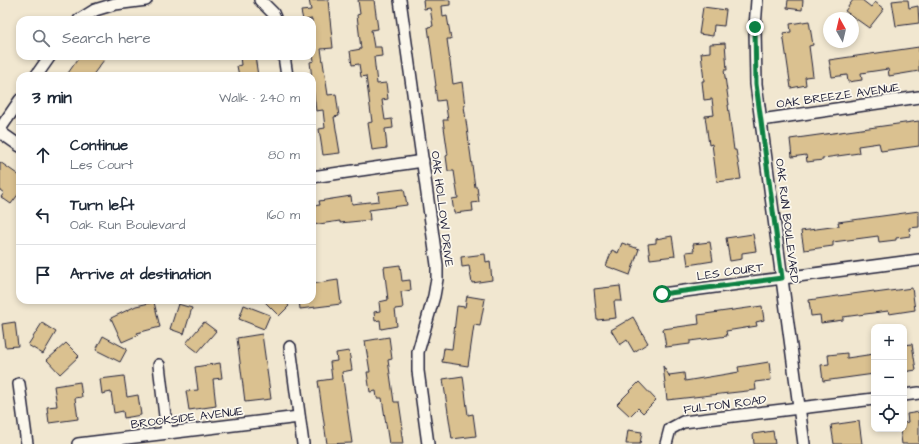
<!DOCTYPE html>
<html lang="en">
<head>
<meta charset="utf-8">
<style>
	body { margin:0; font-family:"Architects Daughter",sans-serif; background:#f6f6f7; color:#1f2937 }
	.controls { position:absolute; right:12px; bottom:12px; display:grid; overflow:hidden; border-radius:8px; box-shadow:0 2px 6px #0003 }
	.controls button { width:36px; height:36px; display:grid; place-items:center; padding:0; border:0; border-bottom:1px solid #e0e1e3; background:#fff; color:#1f2937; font:20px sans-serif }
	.compass { position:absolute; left:823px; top:12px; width:36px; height:36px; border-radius:50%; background:#fff; box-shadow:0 2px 6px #0003; rotate:352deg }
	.stop { position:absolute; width:12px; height:12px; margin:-9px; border:3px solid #0b8043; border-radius:50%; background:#fff }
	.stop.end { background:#0b8043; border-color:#fff; box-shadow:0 1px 4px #0008 }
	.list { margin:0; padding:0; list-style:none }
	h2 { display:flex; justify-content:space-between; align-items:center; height:52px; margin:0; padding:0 16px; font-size:17px }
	h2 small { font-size:13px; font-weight:400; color:#747a83 }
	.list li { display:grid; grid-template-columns:26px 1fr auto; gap:12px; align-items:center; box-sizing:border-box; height:60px; padding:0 16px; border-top:1px solid #e0e1e3 }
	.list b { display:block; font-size:15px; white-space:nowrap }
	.list p { margin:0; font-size:13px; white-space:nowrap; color:#747a83 }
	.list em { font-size:13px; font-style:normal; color:#747a83 }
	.icon { flex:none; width:22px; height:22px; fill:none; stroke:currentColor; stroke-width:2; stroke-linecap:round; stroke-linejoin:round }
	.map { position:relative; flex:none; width:919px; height:444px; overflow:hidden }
	.search { position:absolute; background:#fff; box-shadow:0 2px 6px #0003; left:16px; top:16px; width:300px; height:44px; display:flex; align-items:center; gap:10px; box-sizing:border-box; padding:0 14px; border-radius:12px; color:#747a83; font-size:15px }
	.panel { position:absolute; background:#fff; box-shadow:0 2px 6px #0003; left:16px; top:72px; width:300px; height:232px; border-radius:12px }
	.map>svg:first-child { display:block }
	.building { fill:#dac190; stroke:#22223b }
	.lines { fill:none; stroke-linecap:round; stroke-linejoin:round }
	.minor-casing { stroke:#22223b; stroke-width:14 }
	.minor { stroke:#fbf7ec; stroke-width:11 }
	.route { stroke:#0b8043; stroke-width:5 }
	.labels { text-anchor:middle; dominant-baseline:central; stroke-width:3.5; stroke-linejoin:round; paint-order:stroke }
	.street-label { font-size:12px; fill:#22223b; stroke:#fbf7ec }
</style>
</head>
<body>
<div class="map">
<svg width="919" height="444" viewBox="0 0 919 444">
	<rect width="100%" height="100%" fill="#f1e7d0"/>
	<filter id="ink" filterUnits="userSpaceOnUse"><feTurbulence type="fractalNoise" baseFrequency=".025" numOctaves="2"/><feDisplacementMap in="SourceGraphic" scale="8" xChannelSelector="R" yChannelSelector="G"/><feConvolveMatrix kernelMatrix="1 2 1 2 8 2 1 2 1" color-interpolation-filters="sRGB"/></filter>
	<g filter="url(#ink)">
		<g class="building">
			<polygon points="309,0 328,0 333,48 321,49 328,95 336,94 339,116 334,117 340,153 323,155 319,129 325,128 323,110 316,111 310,62 314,61 312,47 312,19 303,20 301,11 311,10"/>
			<polygon points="358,0 374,0 378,29 371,30 374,47 381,47 382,56 374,57 377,84 386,83 388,99 382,100 385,120 392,119 393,128 385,129 387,148 372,150 368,123 372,122 366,76 361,77 359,64 352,65 350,51 361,49 357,15 360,14"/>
			<polygon points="423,0 450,0 450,5 442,6 443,17 447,16 451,39 447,39 453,84 462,82 465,106 464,106 475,187 477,187 479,202 472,203 473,211 454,213 452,199 458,198 454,171 448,171 446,156 448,155 443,120 448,120 445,100 437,101 435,86 436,86 428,27 433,26 430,8 424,9"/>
			<polygon points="788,0 803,0 802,10 787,8"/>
			<polygon points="853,0 862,0 871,7 875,2 884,9 869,28 845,11"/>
			<polygon points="901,0 908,0 909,8 918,6 919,23 896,26 892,1"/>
			<polygon points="703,7 726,10 724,26 714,25 713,36 699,34"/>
			<polygon points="809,21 813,45 809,46 813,76 805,77 806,85 791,88 783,33 791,32 790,24"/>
			<polygon points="725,43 727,70 724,70 729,105 728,105 734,150 736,150 741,179 717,182 712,144 709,145 705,116 714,115 712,99 704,100 702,81 704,81 701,53 710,52 710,44"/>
			<polygon points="919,47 919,71 889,76 888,69 861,73 862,80 848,82 847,75 832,77 829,60"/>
			<polygon points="80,56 107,56 92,76 66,76"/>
			<polygon points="245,56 255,56 258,76 239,76 237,66 241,65 240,57"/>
			<polygon points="919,121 919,146 881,151 879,143 858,146 859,153 823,158 823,160 807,162 806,155 792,157 790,139"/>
			<polygon points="0,162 20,176 20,192 11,204 1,197 4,193 0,190"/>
			<polygon points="404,189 407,205 369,210 370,220 340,223 340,221 312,225 312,206 320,205 319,201 351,196 352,204 379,201 378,192"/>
			<polygon points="919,211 919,227 909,228 910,236 896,238 896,240 879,242 878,236 833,242 833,246 804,250 801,231 839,226 838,222"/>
			<polygon points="753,234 756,251 742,253 742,259 730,261 726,238"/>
			<polygon points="672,236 675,256 650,259 648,244 656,243 656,239"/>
			<polygon points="710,242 713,261 688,265 686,252 694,251 693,244"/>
			<polygon points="622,243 639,249 630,275 606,266 612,250 618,253"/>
			<polygon points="485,254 486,262 490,261 492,280 472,283 469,266 462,267 461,257"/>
			<polygon points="400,265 402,281 410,280 411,290 401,292 403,308 395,309 397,326 381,329 380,320 375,321 374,312 380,311 379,302 388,300 384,267"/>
			<polygon points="338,280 341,304 300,309 299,300 312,300 312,284"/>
			<polygon points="620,286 622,301 614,301 616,318 597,320 594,289"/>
			<polygon points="912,288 915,310 889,314 888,311 843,317 843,320 821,323 820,315 811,316 809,300 874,291 875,293"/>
			<polygon points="467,296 485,299 480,326 474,325 468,366 442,362 444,348 452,349 457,306 465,307"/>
			<polygon points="263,300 284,300 289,306 279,316"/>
			<polygon points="154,302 160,327 137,333 138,335 122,342 111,318 136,306"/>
			<polygon points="178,304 192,308 184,334 170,329"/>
			<polygon points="244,305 270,315 264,329 239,319"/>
			<polygon points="762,306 764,320 756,322 757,326 726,331 727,336 690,341 690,344 666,347 663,329 699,324 698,315"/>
			<polygon points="633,317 648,343 634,352 627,340 620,345 611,330"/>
			<polygon points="15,322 18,346 5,347 2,324"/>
			<polygon points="204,322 216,331 198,352 186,343"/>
			<polygon points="42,323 56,332 43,354 28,345"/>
			<polygon points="262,334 271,399 245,402 237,338"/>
			<polygon points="103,336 127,349 120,362 96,350"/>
			<polygon points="389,337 392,359 388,360 394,402 399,402 403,429 401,429 403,444 389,444 382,398 377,398 376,391 370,392 367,372 370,372 365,341"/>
			<polygon points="66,343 79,356 60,374 47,360"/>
			<polygon points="912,344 916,370 904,372 904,345"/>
			<polygon points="349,351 352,370 342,372 352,443 327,444 318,381 332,379 330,362 337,361 336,353"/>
			<polygon points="847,353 847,358 874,354 874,374 823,381 821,365 829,364 828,355"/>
			<polygon points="769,362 771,380 755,382 756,390 667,400 663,366 670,377 669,375 684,373 685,381 739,372 738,367"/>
			<polygon points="220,363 222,378 213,379 216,406 189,410 186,391 198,390 195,367"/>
			<polygon points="124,376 127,397 138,395 141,415 124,418 123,411 114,413 111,392 102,394 100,379"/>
			<polygon points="463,376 468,415 473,414 476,436 452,439 443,379"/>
			<polygon points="80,382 82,397 75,398 78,419 49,423 47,407 57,406 54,386"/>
			<polygon points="639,382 656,400 643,413 638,408 630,416 617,404"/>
			<polygon points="919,412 919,444 902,444 900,429 904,429 904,423 908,422 907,414"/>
			<polygon points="859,421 862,444 834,444 831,425"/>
			<polygon points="628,430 642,432 640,444 626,444"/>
			<polygon points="773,431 775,444 754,444 753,434"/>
		</g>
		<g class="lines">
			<g class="minor-casing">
				<g id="minor">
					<polyline points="260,0 273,13 276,20"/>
					<polyline points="400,0 437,265 437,279 434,296 418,352 418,371 428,444"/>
					<polyline points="757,0 755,27 756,84 804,444"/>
					<polyline points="79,20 95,10 115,4 146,0"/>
					<polyline points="284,56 287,76"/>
					<polyline points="36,76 50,56"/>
					<polyline points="761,120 919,97"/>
					<polyline points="0,129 20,100"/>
					<polyline points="0,132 20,146"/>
					<polyline points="312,177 423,161"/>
					<polyline points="662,294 919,260"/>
					<polyline points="290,347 303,444"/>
					<polyline points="159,365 167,433"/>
					<polyline points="19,384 27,444"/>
					<polyline points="904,395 919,393"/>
					<polyline points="78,444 299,417"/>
					<polyline points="666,444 670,429 683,422 874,399"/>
				</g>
			</g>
			<use href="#minor" class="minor"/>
		</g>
	</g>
	<g class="lines" filter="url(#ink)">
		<polyline class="route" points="662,294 782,278 756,84 755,27"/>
	</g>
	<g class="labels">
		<g class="street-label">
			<text transform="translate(838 96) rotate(-8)">OAK BREEZE AVENUE</text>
			<text transform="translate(442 209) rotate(83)">OAK HOLLOW DRIVE</text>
			<text transform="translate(787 221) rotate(83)">OAK RUN BOULEVARD</text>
			<text transform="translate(730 272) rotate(-8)">LES COURT</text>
			<text transform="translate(725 405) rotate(-7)">FULTON ROAD</text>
			<text transform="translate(187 418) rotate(-7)">BROOKSIDE AVENUE</text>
		</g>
	</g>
</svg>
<div class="controls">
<button>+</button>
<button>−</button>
<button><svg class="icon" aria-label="locate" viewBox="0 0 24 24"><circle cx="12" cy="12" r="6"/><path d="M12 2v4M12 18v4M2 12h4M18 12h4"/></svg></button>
</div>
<svg class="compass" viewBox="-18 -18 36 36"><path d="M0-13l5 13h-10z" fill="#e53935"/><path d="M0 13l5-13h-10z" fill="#747a83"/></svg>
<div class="stop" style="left:662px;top:294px"></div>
<div class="stop end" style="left:755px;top:27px"></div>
<div class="search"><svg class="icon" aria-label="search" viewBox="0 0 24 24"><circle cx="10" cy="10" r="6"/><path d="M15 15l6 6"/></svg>Search here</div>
<section class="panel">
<h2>3 min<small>Walk · 240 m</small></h2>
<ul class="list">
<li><svg class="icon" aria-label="ahead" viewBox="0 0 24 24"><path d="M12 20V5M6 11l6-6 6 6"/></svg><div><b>Continue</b><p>Les Court</p></div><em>80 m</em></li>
<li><svg class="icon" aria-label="left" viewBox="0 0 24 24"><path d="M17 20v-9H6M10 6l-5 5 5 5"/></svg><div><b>Turn left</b><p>Oak Run Boulevard</p></div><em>160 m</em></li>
<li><svg class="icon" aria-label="arrive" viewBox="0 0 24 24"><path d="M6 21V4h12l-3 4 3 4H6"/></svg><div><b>Arrive at destination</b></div></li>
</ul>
</section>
</div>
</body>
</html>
